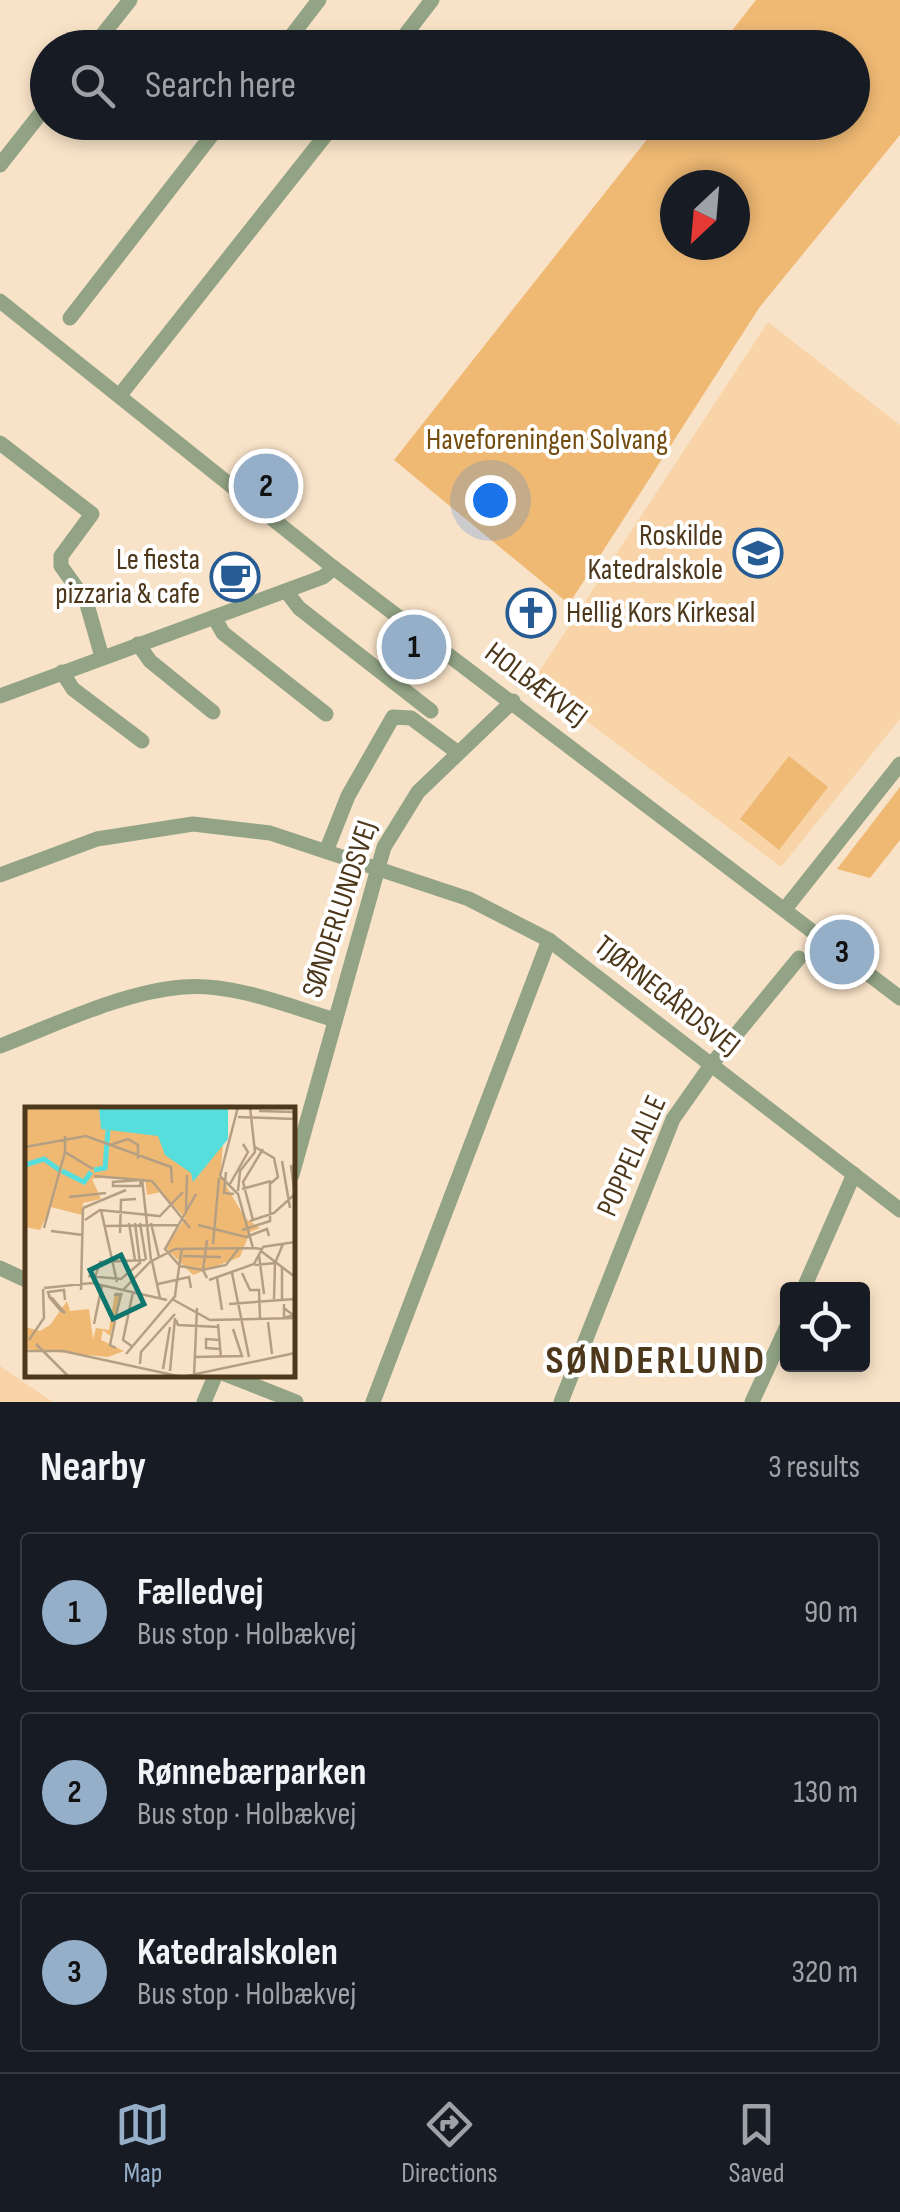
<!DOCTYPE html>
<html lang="en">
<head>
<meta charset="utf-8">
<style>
	body { margin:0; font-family:"Sofia Sans Condensed",sans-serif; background:#20242c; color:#f1f3f6 }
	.controls { position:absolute; right:30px; bottom:30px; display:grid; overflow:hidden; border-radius:10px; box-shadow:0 5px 15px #0003 }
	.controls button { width:90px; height:90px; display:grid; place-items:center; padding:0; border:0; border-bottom:2px solid #363941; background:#171b24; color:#f1f3f6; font:50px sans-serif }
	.compass { position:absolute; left:660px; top:170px; width:90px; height:90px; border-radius:50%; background:#171b24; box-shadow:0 5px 15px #0003; rotate:206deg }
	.you { position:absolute; left:490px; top:500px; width:35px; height:35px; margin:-25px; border:8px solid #fff; border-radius:50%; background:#1a73e8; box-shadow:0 0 0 15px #1a73e833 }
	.badge { display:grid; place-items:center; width:65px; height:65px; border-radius:50%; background:#96afc9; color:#111; font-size:32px; font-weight:700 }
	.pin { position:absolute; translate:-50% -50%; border:5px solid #fff; box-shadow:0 2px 10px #0006 }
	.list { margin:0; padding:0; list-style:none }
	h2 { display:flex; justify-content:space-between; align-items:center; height:130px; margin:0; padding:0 40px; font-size:42px }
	h2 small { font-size:32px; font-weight:400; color:#9ea1a6 }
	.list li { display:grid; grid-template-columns:65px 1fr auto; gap:30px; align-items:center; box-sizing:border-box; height:160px; margin:0 20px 20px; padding:0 20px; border:2px solid #363941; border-radius:10px }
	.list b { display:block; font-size:38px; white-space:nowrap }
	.list p { margin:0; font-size:32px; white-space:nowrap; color:#9ea1a6 }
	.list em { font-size:32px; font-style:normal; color:#9ea1a6 }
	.icon { flex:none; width:55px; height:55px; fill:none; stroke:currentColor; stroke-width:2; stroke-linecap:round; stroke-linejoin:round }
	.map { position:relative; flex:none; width:900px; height:1402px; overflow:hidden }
	.search { position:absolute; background:#171b24; box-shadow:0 5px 15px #0003; left:30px; right:30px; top:30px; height:110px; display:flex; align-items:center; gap:25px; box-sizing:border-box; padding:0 35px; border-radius:55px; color:#9ea1a6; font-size:38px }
	.sheet { height:670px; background:#171b24 }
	nav { display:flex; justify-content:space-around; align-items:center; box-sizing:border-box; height:140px; border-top:2px solid #363941; background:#171b24; font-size:28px; color:#9ea1a6 }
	nav a { display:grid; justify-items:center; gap:5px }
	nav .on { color:#96afc9 }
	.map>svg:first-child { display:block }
	.built { fill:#f8d4a8 }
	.green { fill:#efb974; fill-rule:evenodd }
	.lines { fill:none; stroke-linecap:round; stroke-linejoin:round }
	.minor { stroke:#92a485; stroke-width:15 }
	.labels { text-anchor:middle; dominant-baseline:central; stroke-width:8; stroke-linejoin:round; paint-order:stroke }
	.park-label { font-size:30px; fill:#744d11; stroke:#fff }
	.poi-label { font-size:30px; fill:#4e381b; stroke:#fff; text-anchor:end }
	.street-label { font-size:30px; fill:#4e381b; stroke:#fff }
	.district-label { font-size:40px; font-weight:bold; letter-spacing:2.5px; fill:#4e381b; stroke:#fff }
	.inset-river { fill:none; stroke:#55dedb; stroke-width:5 }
	.inset-road { fill:none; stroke:#b59f83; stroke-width:2.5 }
	.view { fill:#0f766e; fill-opacity:0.15; stroke:#0f766e; stroke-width:5 }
	.inset-edge { fill:none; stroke:#4e381b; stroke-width:5 }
</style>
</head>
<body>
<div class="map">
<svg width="900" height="1402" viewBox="0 0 900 1402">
	<rect width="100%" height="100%" fill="#f9e3c8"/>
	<g class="built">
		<polygon points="768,322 900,425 900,719 781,867 533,681"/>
		<polygon points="0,1366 53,1402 0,1402"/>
	</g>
	<g class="green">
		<path d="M756,0h144v135l-141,173 -190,296 -175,-144 266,-337 192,-1v-74l-133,-1zM735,185v60h-60v-60z"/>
		<polygon points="789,756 828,787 779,850 740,819"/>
		<polygon points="900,787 900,840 870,878 837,869"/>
	</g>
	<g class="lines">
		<g class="minor">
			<polyline points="92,48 130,0"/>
			<polyline points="282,48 319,0"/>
			<polyline points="395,48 432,0"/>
			<polyline points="0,165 48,104"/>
			<polyline points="0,301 334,568 900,998"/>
			<polyline points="70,318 222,122"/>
			<polyline points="120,395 336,122"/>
			<polyline points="0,443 92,514 61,556 61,566 86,601 102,657"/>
			<polyline points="286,591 299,608 431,711"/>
			<polyline points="214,617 223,633 326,714"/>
			<polyline points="138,644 150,661 213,712"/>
			<polyline points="62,672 73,689 142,741"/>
			<polyline points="0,696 323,577 334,568"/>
			<polyline points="327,849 348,796 393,717 411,718 457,752"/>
			<polyline points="0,875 97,839 193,824 270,833 469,899 549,940 900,1210"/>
			<polyline points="785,909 900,764"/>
			<path d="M0,1046c57,-22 122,-54 183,-59 50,-4 102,18 149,32"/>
			<polyline points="292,1175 384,847 418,792 513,701"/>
			<polyline points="0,1268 28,1281"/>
			<polyline points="803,1290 854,1174"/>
			<polyline points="225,1374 296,1402"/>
			<polyline points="204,1402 216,1374"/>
			<polyline points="373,1402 549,940"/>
			<polyline points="561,1402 673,1119 711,1065 799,958"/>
			<polyline points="752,1402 788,1324"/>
		</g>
	</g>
	<defs>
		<g id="university-ring" transform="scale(2.5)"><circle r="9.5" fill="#fff" stroke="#265b93" stroke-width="1.5"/><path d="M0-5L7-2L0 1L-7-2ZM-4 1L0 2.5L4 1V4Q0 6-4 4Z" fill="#265b93"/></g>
		<g id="cafe-ring" transform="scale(2.5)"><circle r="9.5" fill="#fff" stroke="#265b93" stroke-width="1.5"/><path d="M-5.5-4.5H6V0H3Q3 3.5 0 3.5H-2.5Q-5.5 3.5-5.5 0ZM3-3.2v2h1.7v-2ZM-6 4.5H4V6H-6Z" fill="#265b93"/></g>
		<g id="church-ring" transform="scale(2.5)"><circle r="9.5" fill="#fff" stroke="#265b93" stroke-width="1.5"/><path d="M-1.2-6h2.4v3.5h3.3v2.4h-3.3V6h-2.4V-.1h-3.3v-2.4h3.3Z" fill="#265b93"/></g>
	</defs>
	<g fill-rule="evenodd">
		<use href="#university-ring" x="758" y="553"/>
		<use href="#cafe-ring" x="235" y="577"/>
		<use href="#church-ring" x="531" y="613"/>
	</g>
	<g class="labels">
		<g class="park-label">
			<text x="547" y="440">Haveforeningen Solvang</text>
		</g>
		<g class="poi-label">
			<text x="723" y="536">Roskilde<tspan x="723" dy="34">Katedralskole</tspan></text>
			<text x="200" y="560">Le fiesta<tspan x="200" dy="34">pizzaria &amp; cafe</tspan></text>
			<text x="566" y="613" text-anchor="start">Hellig Kors Kirkesal</text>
		</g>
		<g class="street-label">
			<text transform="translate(536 685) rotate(37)">HOLBÆKVEJ</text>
			<text transform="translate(340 909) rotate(-72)">SØNDERLUNDSVEJ</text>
			<text transform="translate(667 996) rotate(38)">TJØRNEGÅRDSVEJ</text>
			<text transform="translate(632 1156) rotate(-66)">POPPEL ALLE</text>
		</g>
		<g class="district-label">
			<text x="656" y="1361">SØNDERLUND</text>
		</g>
	</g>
	<g transform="translate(25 1107)">
		<rect width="270" height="270" fill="#f9e3c8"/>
		<path d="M0,0h202l-7,68 25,43 15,10 -10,4 -10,25 -47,18 -27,-27 19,-30 -24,-26 -14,3 -2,-15 -35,-3 -18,2 9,20 -18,4 -1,12 -31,-8 -11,23 -15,-3zM90,185l8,2 -13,42 -7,-6 -2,10 23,11 -16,6 -83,-8v-22l15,4 10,-6 17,-24 3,10 19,-2 4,30 3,-11 13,2z" fill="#efb974"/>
		<path d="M74,0h129v32l-35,43 -2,-9 -26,-18 -7,-19 -57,-7z" fill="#55dedb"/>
		<path class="inset-river" d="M0,58l19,-6 17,12M69,63l11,-2 3,-38M37,64l22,11 7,-10"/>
		<path class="inset-road" d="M234,4l36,1M213,10l57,2M40,29v16l28,17M85,38l18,-6 10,6v14M0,40l61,-11 85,31 1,16M257,54l8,47M266,58l4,32M201,65l-2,21 10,1M69,69l58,5M195,69l18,-69M117,72l9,81M116,73l-1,6h-27v-4zM127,74l38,47M205,77l18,-32 -5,-8M217,82l29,-8M213,84l2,-20 15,-19 -5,-45M171,87l-31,55 15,17 23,4 4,8M44,90l37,-4M58,101l43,-18M76,103l16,72M161,105l1,-37M134,110l24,-25M60,113l15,-10 59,6M228,113l-10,-38 20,-33M225,114l24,-8 21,-19M104,116l6,37M115,116l6,37M126,116l8,34M173,118l48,12 21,-8 2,7M80,119l73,-1M19,121l21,-76M217,123l28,-9v-37l8,-7 -4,-19 -19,-11M26,124l32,4M95,126l1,-33 15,-1M182,133l-4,30 23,-5 13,-17M188,137l6,-66M237,140l33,-5M236,144l34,26M234,148l5,39M158,149l38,1M127,154l8,37M230,158l20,-2 8,-19M207,166l17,84M217,166l8,17h9l1,28M63,169l33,3 19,-16 -5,-40M70,170l5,-15 45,-2M192,171l5,32M184,173l45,-16 8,-15 -9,-1 -15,-54 -18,-18M133,177l31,-7 2,11M19,181l48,-5 75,17M56,183l2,-82M98,183l27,-28 25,-13 78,-1M89,188l7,-1 -6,26M150,188l7,-47M25,191h2l13,15 -4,-2zM25,191l-2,-6 16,-2 1,10M147,192l38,21 85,-2M249,192l1,-36M257,192v-32M204,197l66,-5M259,201l9,7 -9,3v-14M151,213l2,5 41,2M90,214l-5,24 6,3M243,215l4,32M69,217l8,-39M193,217l3,34M4,233l15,-22 -1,-29M194,233l-13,-1v9l14,1M11,237l33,33M108,240l-10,-7 10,-48M0,244h38l119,26 113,-24M101,247l50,-59M169,250l48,-1 -9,-27M115,257l1,-12 34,-38M138,262l7,-42M145,264l5,-53M169,269l3,-68"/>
		<path class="view" d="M96,148l23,49 -31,15 -23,-49z"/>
		<rect width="270" height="270" class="inset-edge"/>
	</g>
</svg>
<div class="controls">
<button><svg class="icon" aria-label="locate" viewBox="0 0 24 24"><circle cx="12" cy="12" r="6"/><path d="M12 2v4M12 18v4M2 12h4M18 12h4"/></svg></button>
</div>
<svg class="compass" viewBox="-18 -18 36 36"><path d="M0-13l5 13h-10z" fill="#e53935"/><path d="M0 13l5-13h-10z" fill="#9ea1a6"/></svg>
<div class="you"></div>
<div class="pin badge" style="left:414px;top:647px">1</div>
<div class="pin badge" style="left:266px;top:486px">2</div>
<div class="pin badge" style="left:842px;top:952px">3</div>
<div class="search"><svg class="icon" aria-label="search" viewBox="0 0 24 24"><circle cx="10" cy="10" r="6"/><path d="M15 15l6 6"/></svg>Search here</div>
</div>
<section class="sheet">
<h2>Nearby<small>3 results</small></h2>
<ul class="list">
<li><span class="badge">1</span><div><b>Fælledvej</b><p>Bus stop · Holbækvej</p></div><em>90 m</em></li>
<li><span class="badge">2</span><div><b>Rønnebærparken</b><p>Bus stop · Holbækvej</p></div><em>130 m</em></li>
<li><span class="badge">3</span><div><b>Katedralskolen</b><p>Bus stop · Holbækvej</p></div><em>320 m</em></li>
</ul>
</section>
<nav>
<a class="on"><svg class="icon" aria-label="map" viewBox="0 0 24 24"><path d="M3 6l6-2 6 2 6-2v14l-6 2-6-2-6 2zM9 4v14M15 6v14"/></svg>Map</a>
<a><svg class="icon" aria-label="directions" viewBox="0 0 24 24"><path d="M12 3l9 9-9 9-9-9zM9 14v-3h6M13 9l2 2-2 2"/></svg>Directions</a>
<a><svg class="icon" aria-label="saved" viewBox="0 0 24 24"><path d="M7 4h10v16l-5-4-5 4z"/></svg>Saved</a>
</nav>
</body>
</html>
